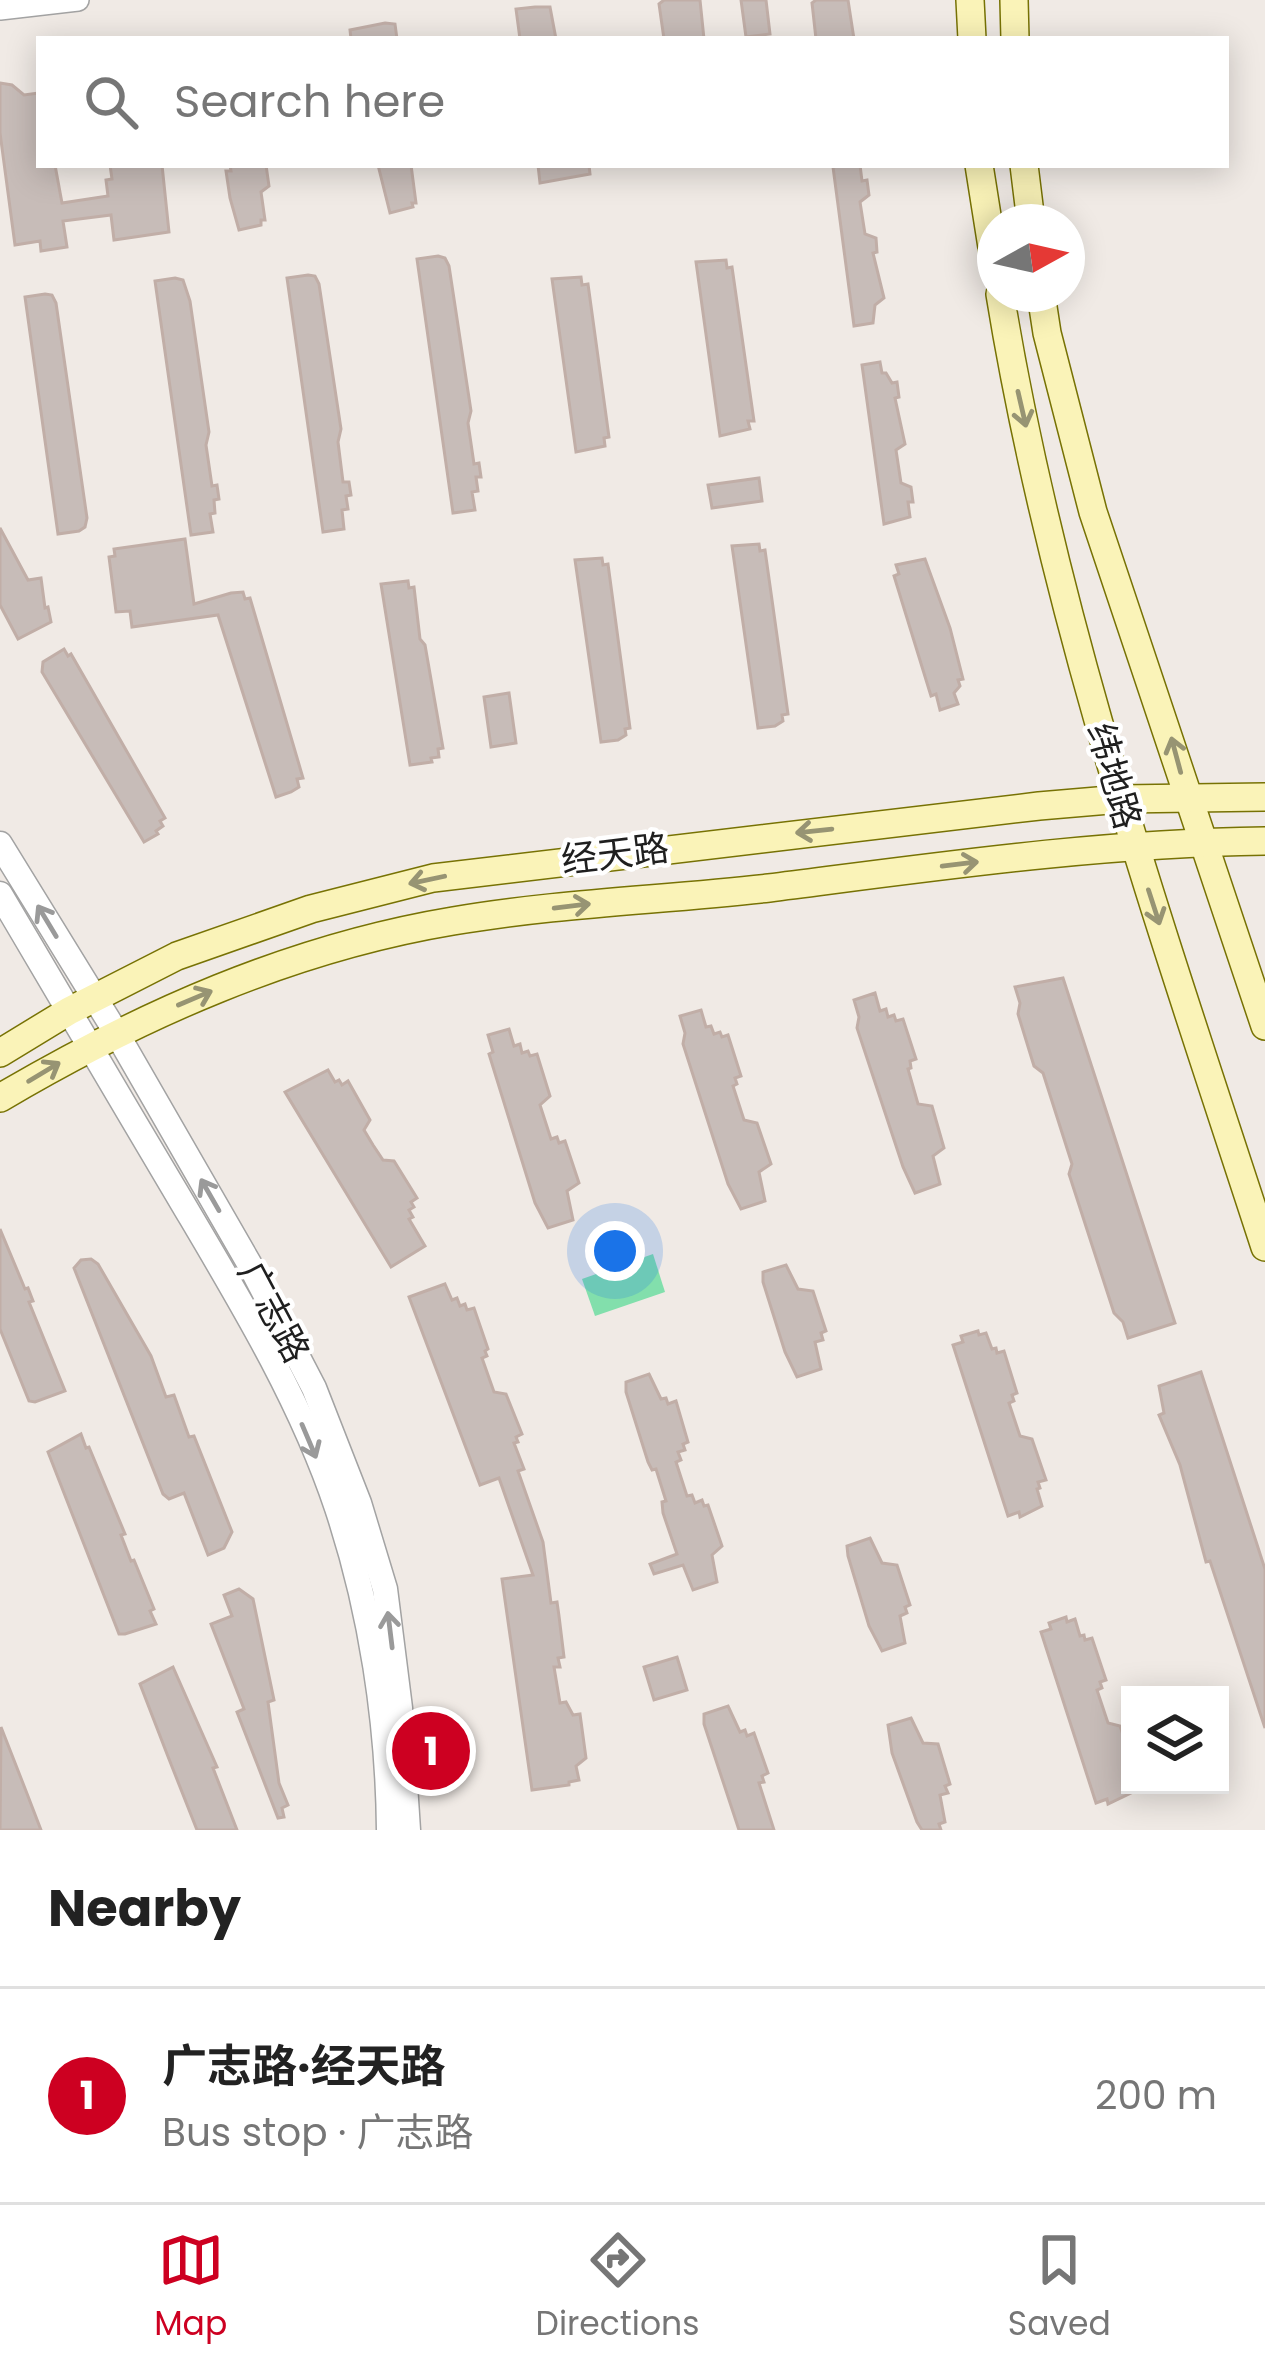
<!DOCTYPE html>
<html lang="en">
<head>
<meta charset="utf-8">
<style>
	body { margin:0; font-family:Poppins,"Noto Sans SC",sans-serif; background:#f2f2f2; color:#222 }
	.controls { position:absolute; right:36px; bottom:36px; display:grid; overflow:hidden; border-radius:0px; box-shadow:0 6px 30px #0003 }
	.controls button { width:108px; height:108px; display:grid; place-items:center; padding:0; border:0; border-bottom:3px solid #e0e0e0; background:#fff; color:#222; font:60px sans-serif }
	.compass { position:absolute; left:977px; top:204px; width:108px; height:108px; border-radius:50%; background:#fff; box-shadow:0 6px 30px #0003; rotate:82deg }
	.you { position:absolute; left:615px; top:1251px; width:42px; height:42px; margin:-30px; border:9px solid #fff; border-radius:50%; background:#1a73e8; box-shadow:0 0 0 18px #1a73e833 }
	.badge { display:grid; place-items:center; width:78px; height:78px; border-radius:50%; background:#cd0021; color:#fff; font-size:39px; font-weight:700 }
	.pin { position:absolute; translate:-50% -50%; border:6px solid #fff; box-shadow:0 3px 12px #0006 }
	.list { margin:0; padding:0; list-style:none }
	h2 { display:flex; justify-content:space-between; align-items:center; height:156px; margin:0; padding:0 48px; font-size:51px }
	h2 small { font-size:39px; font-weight:400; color:#767676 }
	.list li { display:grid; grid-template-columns:78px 1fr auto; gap:36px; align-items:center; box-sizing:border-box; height:216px; padding:0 48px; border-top:3px solid #e0e0e0 }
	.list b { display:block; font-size:45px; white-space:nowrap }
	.list p { margin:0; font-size:39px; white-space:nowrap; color:#767676 }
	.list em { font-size:39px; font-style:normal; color:#767676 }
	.icon { flex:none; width:66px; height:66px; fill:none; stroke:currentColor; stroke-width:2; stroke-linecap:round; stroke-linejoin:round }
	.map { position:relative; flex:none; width:1265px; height:1830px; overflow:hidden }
	.search { position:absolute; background:#fff; box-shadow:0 6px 30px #0003; left:36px; right:36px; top:36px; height:132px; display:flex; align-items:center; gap:30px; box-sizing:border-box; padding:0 42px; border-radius:0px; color:#767676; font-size:45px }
	.sheet { height:372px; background:#fff }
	nav { display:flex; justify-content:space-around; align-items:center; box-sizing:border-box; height:168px; border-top:3px solid #e0e0e0; background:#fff; font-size:33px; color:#767676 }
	nav a { display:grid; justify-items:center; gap:6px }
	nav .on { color:#cd0021 }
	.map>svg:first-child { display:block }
	.pitch { fill:#82dfac }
	.building { fill:#c7bcb8; stroke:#c1aea7; stroke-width:3 }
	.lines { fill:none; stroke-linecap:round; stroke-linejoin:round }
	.minor-casing { stroke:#a3a3a3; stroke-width:24 }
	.tertiary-casing { stroke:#a3a3a3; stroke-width:27 }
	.secondary-casing { stroke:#777204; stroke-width:30 }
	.minor { stroke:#fff; stroke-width:21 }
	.tertiary { stroke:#fff; stroke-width:24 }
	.secondary { stroke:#faf3b8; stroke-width:27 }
	.oneway { stroke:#979473 }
	.oneway2 { stroke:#9a9a9a }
	.labels { text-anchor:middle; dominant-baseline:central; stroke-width:9; stroke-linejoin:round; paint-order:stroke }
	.street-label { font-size:36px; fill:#1f1f1f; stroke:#fff }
</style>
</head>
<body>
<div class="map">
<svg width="1265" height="1830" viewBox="0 0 1265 1830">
	<rect width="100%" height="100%" fill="#f0eae5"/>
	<polygon class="pitch" points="653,1254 665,1292 595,1316 582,1279"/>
	<g class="building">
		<polygon points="664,0 700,0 704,39 664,39 659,4"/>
		<polygon points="741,0 766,0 770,34 746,37"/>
		<polygon points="816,0 848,0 854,39 816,39 812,3"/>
		<polygon points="535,7 550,7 556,39 520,39 516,9"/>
		<polygon points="385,23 395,24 397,39 351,39 350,30"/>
		<polygon points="0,83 12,85 24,95 39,93 39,165 55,165 62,203 108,196 106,180 112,179 110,165 162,165 169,232 114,240 111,215 63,221 67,247 41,251 40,241 15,245 0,133"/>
		<polygon points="230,165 266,165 269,186 261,192 265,220 261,220 261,225 239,230 230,198 226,171 231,171"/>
		<polygon points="378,165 411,165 416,203 412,203 413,207 390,213"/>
		<polygon points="538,165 589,165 590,174 540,183"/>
		<polygon points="846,165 860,165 862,181 867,180 869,195 860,202 865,234 876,238 877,252 873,253 884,298 875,305 873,323 854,326 833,167"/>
		<polygon points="438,256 445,258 449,266 471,411 468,423 474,464 479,463 481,477 476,477 478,491 472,492 475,510 453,513 417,259"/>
		<polygon points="726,260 727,268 732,267 754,421 748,421 750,429 720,436 696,262"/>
		<polygon points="308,275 315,276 319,284 341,429 338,442 343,482 349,482 351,495 346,496 348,509 342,510 344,529 323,532 287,278"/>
		<polygon points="581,277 582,285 588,284 609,437 604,438 605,446 576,452 552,279"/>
		<polygon points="175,278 183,280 190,301 209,432 206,445 212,486 217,485 219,499 214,500 215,513 210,514 213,532 191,535 155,281"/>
		<polygon points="45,294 52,295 56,303 87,518 85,527 79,531 58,534 25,297"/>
		<polygon points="880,362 882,373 886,373 892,383 897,382 899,397 895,398 905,444 896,450 901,483 911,487 913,502 908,502 910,517 884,524 862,365"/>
		<polygon points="759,478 762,501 712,508 708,485"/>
		<polygon points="0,528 28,580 41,578 45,608 48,607 51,622 18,639 0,605"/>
		<polygon points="185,539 194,604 231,593 243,592 245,599 250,598 303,778 297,779 299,787 291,792 276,797 218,615 132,627 130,611 116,612 109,557 115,556 114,549"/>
		<polygon points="759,544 760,551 765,550 788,714 782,715 783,721 775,726 758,728 732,546"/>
		<polygon points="602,558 603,565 608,564 630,728 625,729 626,735 618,740 601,742 575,560"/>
		<polygon points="925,559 950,628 963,679 958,680 960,686 954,693 958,704 940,710 936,694 931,696 894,576 899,574 896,565"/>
		<polygon points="408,581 409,588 414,587 420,639 425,645 443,748 438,749 439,757 431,758 432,762 410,765 381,584"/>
		<polygon points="64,649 68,656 71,654 165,818 160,821 163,826 156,831 158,834 144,842 42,672 43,662"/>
		<polygon points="509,693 516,743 491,747 484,697"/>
		<polygon points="1063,978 1175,1323 1128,1338 1123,1322 1114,1313 1069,1174 1072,1164 1043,1073 1034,1066 1018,1014 1020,1003 1015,987"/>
		<polygon points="875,993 880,1011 886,1009 888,1017 894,1015 896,1021 903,1019 916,1059 910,1061 911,1068 908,1069 918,1104 932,1106 944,1148 933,1156 940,1184 915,1193 903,1167 857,1028 859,1017 854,1000"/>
		<polygon points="701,1010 706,1027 711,1026 714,1034 720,1032 722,1037 728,1035 741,1076 735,1078 737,1084 733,1086 744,1120 757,1123 771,1164 759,1172 765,1201 741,1209 728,1184 683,1044 685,1033 680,1016"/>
		<polygon points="509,1029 514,1046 520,1044 522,1053 528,1051 530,1056 537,1054 550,1096 540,1105 551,1139 557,1137 559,1143 565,1141 579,1183 567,1191 573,1220 548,1228 535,1203 489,1054 493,1052 488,1035"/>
		<polygon points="328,1070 335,1082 339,1080 342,1085 348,1081 370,1120 364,1130 373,1145 383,1160 394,1161 417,1198 411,1202 414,1207 409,1210 413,1217 409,1219 425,1246 391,1267 285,1092"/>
		<polygon points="0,1229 25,1289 28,1288 33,1301 29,1302 65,1391 35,1402 29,1401 0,1329"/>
		<polygon points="91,1259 98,1264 151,1356 166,1397 174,1395 189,1437 194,1436 232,1532 224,1548 208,1555 184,1493 169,1499 163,1494 74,1268 81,1260"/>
		<polygon points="786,1265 798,1289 813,1291 826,1331 821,1333 823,1340 815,1342 821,1369 797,1377 785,1352 763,1282 763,1272"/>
		<polygon points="445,1284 452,1300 457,1298 460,1306 465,1304 467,1310 474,1308 488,1349 485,1351 487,1356 482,1358 494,1392 506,1394 522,1434 516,1437 518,1442 514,1443 524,1469 518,1471 543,1542 551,1603 557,1602 559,1616 564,1657 558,1658 560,1667 554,1667 560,1703 566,1702 573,1715 580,1714 586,1758 576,1766 579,1780 569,1782 569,1785 532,1790 502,1579 533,1575 499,1478 480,1485 409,1297"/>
		<polygon points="978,1331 979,1335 986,1333 992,1349 996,1348 997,1353 1004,1351 1017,1393 1012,1395 1014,1401 1009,1403 1020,1436 1032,1439 1046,1480 1038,1482 1040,1488 1037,1489 1042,1506 1020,1517 1019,1512 1008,1516 953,1345 963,1342 961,1336"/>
		<polygon points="1201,1372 1265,1569 1265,1728 1210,1561 1206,1562 1180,1465 1159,1415 1164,1413 1159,1386"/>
		<polygon points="649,1374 661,1399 666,1398 668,1404 676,1401 688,1442 683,1444 685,1450 678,1452 681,1460 676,1462 687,1496 692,1495 695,1503 702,1500 704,1506 708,1505 722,1546 712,1555 717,1582 693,1590 683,1565 654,1574 650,1564 677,1554 663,1513 662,1502 666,1501 656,1469 652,1470 648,1462 626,1392 626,1382"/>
		<polygon points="81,1434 86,1448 89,1447 125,1534 121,1535 131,1561 134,1560 154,1609 150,1611 156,1624 125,1634 119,1634 48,1452"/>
		<polygon points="870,1538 882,1563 897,1565 910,1605 905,1607 907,1613 900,1616 905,1643 882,1651 869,1626 848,1556 847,1546"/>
		<polygon points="239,1589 253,1599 274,1700 268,1702 279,1783 288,1805 282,1808 284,1817 278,1818 237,1712 244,1709 211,1624 232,1616 224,1595"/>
		<polygon points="1066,1617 1067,1622 1075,1619 1080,1636 1084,1635 1085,1640 1092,1638 1106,1680 1100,1682 1102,1688 1097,1690 1108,1723 1120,1726 1130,1755 1130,1774 1125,1776 1131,1793 1108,1804 1107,1799 1096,1803 1041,1632 1051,1629 1049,1623"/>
		<polygon points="677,1657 687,1690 654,1700 644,1667"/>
		<polygon points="173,1667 217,1767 213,1768 237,1830 197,1830 167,1754 140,1684"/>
		<polygon points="728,1706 740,1732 745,1730 747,1736 754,1733 768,1773 762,1776 764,1782 759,1783 774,1830 739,1830 704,1724 704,1714"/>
		<polygon points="911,1718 923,1743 938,1744 950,1784 945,1786 948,1793 940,1795 945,1822 939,1824 941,1830 922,1830 917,1822 892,1753 888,1725"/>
		<polygon points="1,1727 26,1791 41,1830 0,1830"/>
	</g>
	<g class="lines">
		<g class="minor-casing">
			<polyline id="minor" points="0,9 78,0"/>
		</g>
		<g class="tertiary-casing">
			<g id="tertiary">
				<polyline points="0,844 117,1034 250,1265 314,1388 359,1503 385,1589 400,1708 408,1830"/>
				<path d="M0,894c59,100 117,199 176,298 59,100 124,205 161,316 34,102 51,214 52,322"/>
			</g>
		</g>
		<g class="secondary-casing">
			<g id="secondary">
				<polyline points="970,0 972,39"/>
				<polyline points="1014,0 1015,39"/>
				<polyline points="979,165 995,266"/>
				<polyline points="1024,165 1031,222"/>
				<path d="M1000,294c53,326 163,640 265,953"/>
				<polyline points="1041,294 1047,333 1093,512 1265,1026"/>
				<polyline points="0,1053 69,1011 177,956 311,909 433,878 1039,806 1121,799 1265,797"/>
				<path d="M0,1098c141,-83 291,-150 453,-177 105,-18 211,-21 316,-33 165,-21 330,-45 496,-47"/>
			</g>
		</g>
		<use href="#minor" class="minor"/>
		<use href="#tertiary" class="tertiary"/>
		<use href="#secondary" class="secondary"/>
	</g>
	<defs><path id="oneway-shaft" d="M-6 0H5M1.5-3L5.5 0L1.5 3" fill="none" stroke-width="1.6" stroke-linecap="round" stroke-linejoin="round" transform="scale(3)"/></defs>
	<g class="oneway">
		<use href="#oneway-shaft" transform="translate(1022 409) rotate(77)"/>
		<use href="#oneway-shaft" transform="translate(1176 755) rotate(-105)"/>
		<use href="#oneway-shaft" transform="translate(814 831) rotate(174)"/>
		<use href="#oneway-shaft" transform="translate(960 864) rotate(-7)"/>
		<use href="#oneway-shaft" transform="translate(427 880) rotate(168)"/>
		<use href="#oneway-shaft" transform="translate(572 906) rotate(-7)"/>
		<use href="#oneway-shaft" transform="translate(1154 907) rotate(72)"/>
		<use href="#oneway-shaft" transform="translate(195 998) rotate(-23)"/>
		<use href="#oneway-shaft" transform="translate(44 1072) rotate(-31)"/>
	</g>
	<g class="oneway2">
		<use href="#oneway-shaft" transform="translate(47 921) rotate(-121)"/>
		<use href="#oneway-shaft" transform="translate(210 1195) rotate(-120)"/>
		<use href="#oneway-shaft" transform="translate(309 1441) rotate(67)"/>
		<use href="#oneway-shaft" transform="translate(390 1630) rotate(-97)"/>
	</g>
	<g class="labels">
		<g class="street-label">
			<text transform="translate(1114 776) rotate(74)">纬地路</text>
			<text transform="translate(615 854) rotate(-7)">经天路</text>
			<text transform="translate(274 1312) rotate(62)">广志路</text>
		</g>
	</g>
</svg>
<div class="controls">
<button><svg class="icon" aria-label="layers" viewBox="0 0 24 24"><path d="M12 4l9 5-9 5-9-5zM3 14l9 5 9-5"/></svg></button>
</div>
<svg class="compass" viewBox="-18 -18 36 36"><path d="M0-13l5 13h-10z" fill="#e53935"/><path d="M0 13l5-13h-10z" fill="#767676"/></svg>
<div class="you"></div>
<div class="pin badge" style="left:431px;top:1751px">1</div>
<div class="search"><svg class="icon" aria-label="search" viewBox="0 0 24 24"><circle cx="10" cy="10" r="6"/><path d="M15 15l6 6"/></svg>Search here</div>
</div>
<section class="sheet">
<h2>Nearby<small></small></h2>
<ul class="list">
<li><span class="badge">1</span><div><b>广志路·经天路</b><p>Bus stop · 广志路</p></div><em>200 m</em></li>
</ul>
</section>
<nav>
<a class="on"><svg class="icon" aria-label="map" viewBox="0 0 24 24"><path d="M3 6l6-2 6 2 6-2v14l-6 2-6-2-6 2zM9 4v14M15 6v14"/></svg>Map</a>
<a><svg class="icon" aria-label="directions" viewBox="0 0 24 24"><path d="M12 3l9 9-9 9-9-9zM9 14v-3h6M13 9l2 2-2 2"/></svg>Directions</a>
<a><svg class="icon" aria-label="saved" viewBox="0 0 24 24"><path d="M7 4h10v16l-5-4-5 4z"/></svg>Saved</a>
</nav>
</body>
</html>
